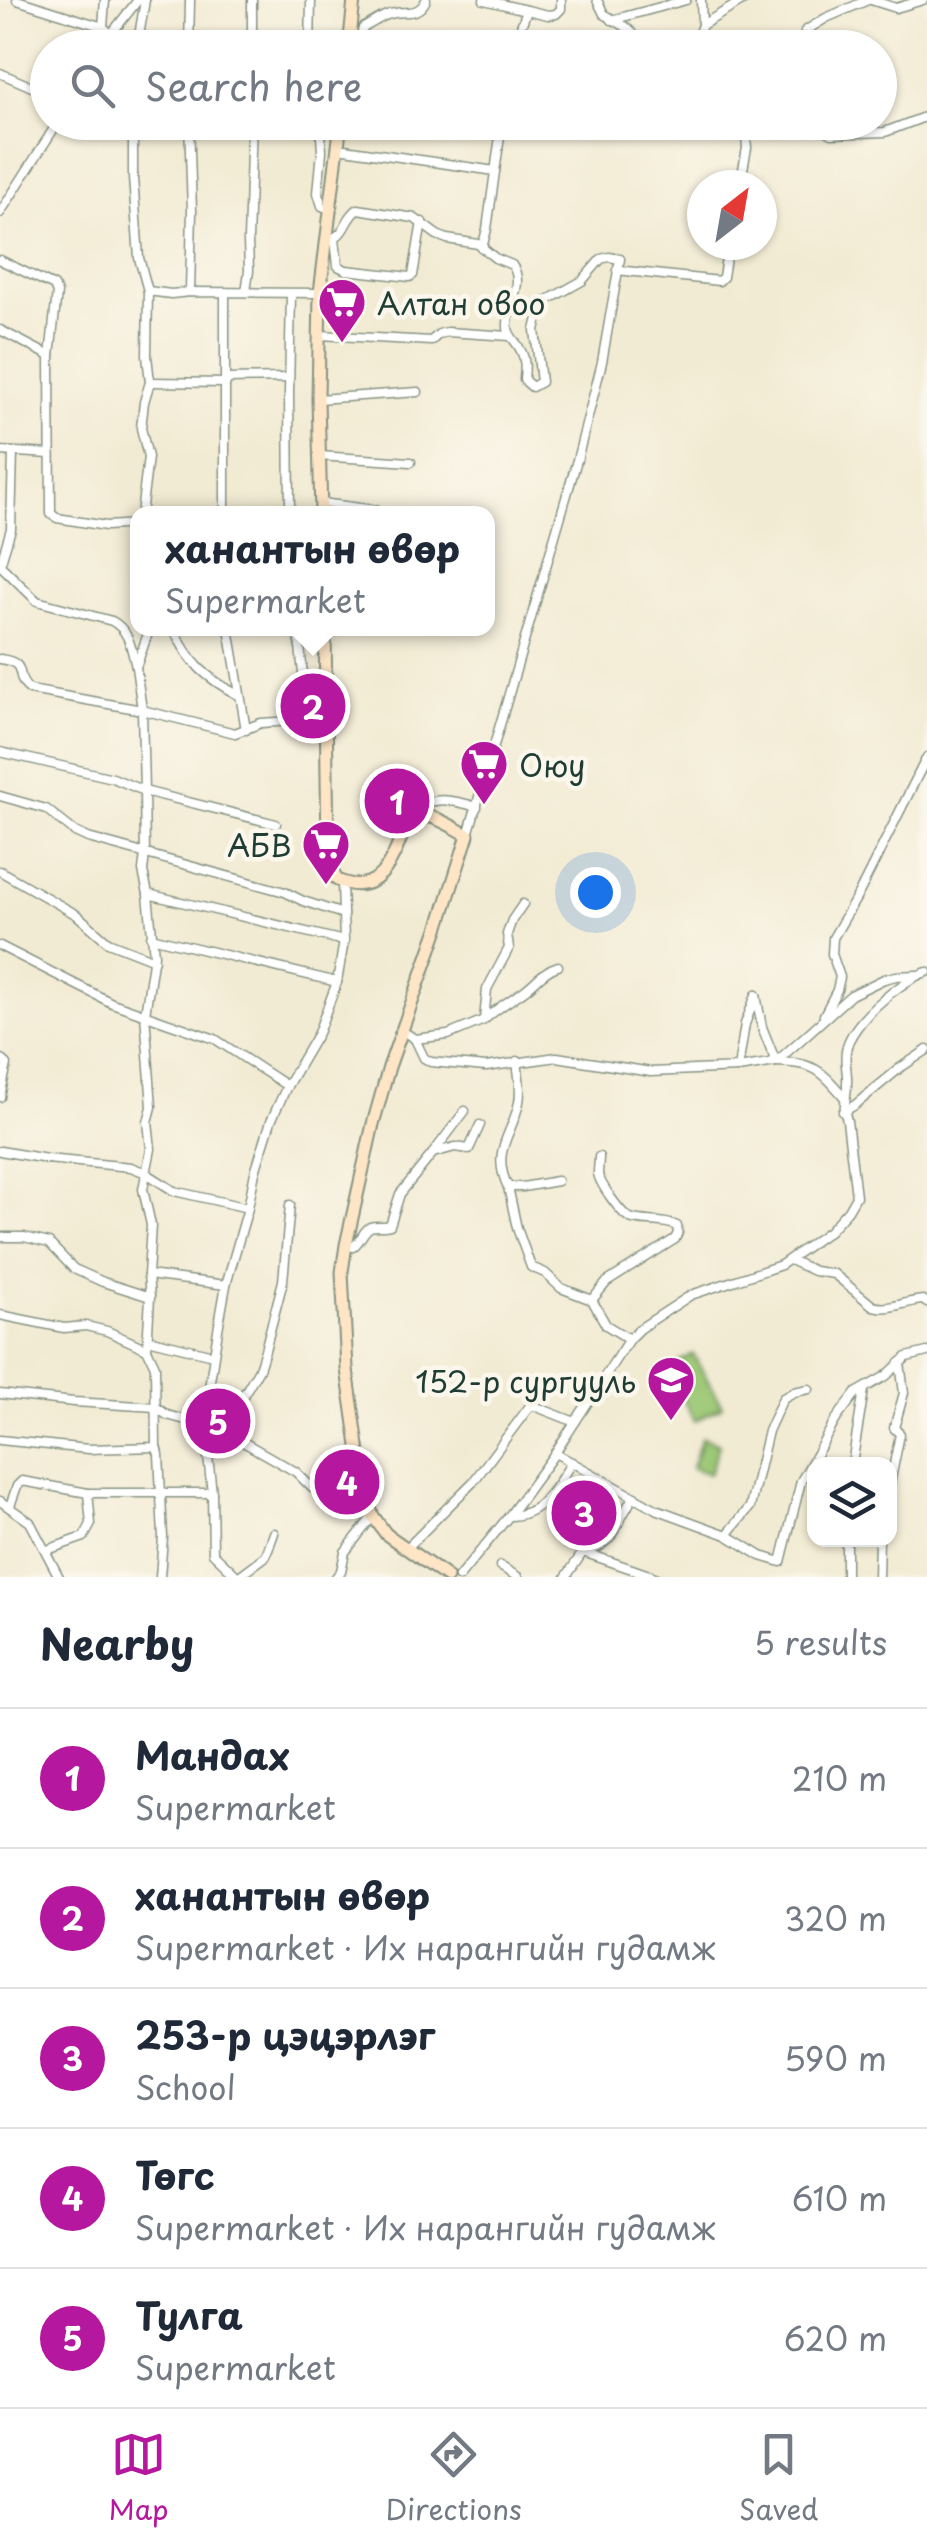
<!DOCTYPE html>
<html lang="en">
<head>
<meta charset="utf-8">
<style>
	body { margin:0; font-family:"Playpen Sans",sans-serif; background:#f2f2f3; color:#1f2937 }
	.controls { position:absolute; right:30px; bottom:30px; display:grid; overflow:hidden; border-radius:20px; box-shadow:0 2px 8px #0004 }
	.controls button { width:90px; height:90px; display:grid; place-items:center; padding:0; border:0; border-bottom:2px solid #e0e1e3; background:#fff; color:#1f2937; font:50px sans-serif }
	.compass { position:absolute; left:687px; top:170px; width:90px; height:90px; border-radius:50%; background:#fff; box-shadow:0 2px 8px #0004; rotate:31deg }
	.you { position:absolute; left:595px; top:892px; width:35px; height:35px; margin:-25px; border:8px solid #fff; border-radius:50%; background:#1a73e8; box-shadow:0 0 0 15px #1a73e833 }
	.badge { display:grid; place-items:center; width:65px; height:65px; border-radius:50%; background:#b5179e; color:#fff; font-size:32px; font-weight:700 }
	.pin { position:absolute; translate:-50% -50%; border:5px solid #fff; box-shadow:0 2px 10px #0006 }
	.popup { position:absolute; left:130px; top:506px; width:365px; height:130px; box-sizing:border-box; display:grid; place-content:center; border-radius:20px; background:#fff; filter:drop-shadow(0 2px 8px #0005); font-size:32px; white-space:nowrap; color:#747a83 }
	.popup b { font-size:38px; color:#1f2937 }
	.popup::after { content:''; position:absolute; left:50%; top:100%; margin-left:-20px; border:20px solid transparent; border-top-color:#fff }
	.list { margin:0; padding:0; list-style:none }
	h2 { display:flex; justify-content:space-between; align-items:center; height:130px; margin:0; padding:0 40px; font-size:42px }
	h2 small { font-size:32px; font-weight:400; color:#747a83 }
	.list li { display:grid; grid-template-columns:65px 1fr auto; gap:30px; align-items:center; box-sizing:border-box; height:140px; padding:0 40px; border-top:2px solid #e0e1e3 }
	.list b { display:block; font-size:38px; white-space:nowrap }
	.list p { margin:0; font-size:32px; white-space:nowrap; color:#747a83 }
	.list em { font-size:32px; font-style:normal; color:#747a83 }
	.icon { flex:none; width:55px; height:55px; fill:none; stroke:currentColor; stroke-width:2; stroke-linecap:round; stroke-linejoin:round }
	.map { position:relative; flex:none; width:927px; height:1577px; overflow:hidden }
	.search { position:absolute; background:#fff; box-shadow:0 2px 8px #0004; left:30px; right:30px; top:30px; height:110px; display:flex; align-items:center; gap:25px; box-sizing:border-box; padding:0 35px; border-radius:55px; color:#747a83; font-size:38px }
	.sheet { height:830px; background:#fff }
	nav { display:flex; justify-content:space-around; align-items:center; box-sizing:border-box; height:140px; border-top:2px solid #e0e1e3; background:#fff; font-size:28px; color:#747a83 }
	nav a { display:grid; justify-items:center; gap:5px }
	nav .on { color:#b5179e }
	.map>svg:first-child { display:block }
	.green { fill:#9cc875; stroke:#5e8254; stroke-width:2.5 }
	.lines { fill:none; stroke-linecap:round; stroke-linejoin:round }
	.minor-casing { stroke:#889484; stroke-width:11 }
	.secondary-casing { stroke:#889484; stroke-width:15 }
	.minor { stroke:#fff; stroke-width:8 }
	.secondary { stroke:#fde5c5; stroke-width:11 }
	.labels { text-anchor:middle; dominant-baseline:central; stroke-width:9; stroke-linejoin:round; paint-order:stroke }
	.poi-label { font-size:30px; fill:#1f3d34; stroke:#fbf7ec; text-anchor:start }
</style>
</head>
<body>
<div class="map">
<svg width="927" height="1577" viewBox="0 0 927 1577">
	<rect width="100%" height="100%" fill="#fbf7ec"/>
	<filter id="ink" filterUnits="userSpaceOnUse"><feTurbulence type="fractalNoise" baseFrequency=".01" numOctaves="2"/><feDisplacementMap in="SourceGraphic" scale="20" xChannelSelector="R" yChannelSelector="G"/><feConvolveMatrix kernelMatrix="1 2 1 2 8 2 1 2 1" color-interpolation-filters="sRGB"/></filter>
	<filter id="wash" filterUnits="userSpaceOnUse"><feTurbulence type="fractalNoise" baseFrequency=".0048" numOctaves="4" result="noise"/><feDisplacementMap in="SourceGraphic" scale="40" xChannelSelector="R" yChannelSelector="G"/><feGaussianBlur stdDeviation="2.25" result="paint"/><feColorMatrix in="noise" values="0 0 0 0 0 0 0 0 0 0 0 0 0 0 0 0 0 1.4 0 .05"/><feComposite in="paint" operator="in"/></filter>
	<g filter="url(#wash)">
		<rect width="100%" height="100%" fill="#f2ebd3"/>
		<g class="green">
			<polygon points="693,1354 722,1406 695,1421 666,1369"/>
			<polygon points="702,1437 719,1444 709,1474 692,1468"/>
		</g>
	</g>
	<g filter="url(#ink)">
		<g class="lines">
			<g class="minor-casing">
				<g id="minor">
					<polyline points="17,0 103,27 128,48"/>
					<polyline points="252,0 252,48"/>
					<polyline points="484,0 548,15 556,14 561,9 561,0"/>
					<polyline points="597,0 604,14 626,27 648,48"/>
					<polyline points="701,0 702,25"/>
					<polyline points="871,0 896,8 923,0"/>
					<polyline points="612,20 686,0"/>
					<polyline points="103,27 105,0"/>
					<polyline points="805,31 826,18 868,0"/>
					<polyline points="106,48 112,33 138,0"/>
					<polyline points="137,48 145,0"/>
					<polyline points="189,48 190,0"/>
					<polyline points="310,48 311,0"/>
					<path d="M358,48l5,-20c8,-4 16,-10 24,-13 16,-7 30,4 39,-15"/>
					<polyline points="513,48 527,10"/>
					<polyline points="693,48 702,25 744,0"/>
					<polyline points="0,73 48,94"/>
					<polyline points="133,122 133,178 139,258 148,291 171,294 190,292 320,293"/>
					<polyline points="189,122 192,211 190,292"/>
					<polyline points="320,122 322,151 318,193 322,206 330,209"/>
					<polyline points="812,122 832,134 885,132 927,116"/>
					<polyline points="338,148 495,171"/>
					<polyline points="740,185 747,148 745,122"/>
					<polyline points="0,213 58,122"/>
					<polyline points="335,239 338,266 346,270 410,277 413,275 422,222"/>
					<path d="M325,241c23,-5 17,-20 33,-32l56,9 23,17 10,4 31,5 17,14 17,7c14,19 -6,42 -4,63 1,9 8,13 12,21 6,10 5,20 4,31l8,7 9,-5 -6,-52 5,-20 6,-9 36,-20 19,-22 8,-2 11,2 -18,103 -25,98 -109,375"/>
					<polyline points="482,248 487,229 502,122"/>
					<polyline points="0,260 54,286 57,293 50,356 51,514 57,518 106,526 138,524"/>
					<polyline points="617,270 719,281 723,277 728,245"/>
					<polyline points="225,292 225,514"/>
					<polyline points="246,292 249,271 248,240 252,122"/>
					<polyline points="0,330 50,356"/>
					<polyline points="319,335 431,341 439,334 447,332 510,336"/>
					<polyline points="226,379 289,378"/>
					<polyline points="150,382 226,383"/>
					<polyline points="318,399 418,392"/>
					<polyline points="0,451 50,454"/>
					<polyline points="319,456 411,462"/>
					<polyline points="321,503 376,510"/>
					<polyline points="141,514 148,457 141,428 144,402 150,382 147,356 148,291"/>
					<polyline points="290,514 289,393 291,294"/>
					<path d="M0,565l37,36 75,20c18,10 19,27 24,46"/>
					<polyline points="0,565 11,529 13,452"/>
					<path d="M173,628c17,36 33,50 67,68"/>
					<polyline points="229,628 246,730"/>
					<polyline points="298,628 308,720"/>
					<path d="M0,659c31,4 12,18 30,31l112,20 93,23 26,-10 47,-3 19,3"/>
					<polyline points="0,752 113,778 144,791 276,824"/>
					<polyline points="0,796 46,809 75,832 88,838 285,892 303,901 343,914"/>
					<path d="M412,813c18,-19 42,-13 65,-6"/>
					<polyline points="0,871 77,915 108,942 154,960"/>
					<polyline points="148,894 344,941"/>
					<polyline points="151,937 337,982"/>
					<polyline points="0,946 112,1003 215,1039 287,1086"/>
					<path d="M756,995l6,32 14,35c39,1 44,7 69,36"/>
					<polyline points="824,1015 837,990 840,977 832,954 833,938 858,895 927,757"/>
					<path d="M484,1020c13,-12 27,-20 41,-30 11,-8 19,-20 33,-24"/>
					<polyline points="401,1030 415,1039 424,1058 431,1062 486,1067 557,1057 651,1072 738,1068 776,1062 851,995 884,979 896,976 916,975"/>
					<polyline points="415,1039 448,1035 484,1020 487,989 509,948 507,934 512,920 523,904"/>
					<polyline points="0,1058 7,1064 0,1097"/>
					<polyline points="738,1068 745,1024 756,995"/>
					<polyline points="465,1111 433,1153 455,1147 469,1149 480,1125"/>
					<polyline points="843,1112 855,1105 900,1068 927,1050"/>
					<polyline points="0,1151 47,1159 131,1167 146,1173 174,1191 248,1208"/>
					<polyline points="557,1181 523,1187 508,1187 517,1228 531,1267 545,1273 561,1288 592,1300 606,1325 629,1339"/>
					<path d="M508,1187c-18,-37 5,-52 11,-85 3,-14 -1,-28 -2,-41"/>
					<polyline points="290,1205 283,1281 265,1350 259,1369 238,1404 235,1421 240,1430 240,1438 245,1443 296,1472 312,1488 341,1496 365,1495"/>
					<polyline points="0,1237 24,1237 49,1243 74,1269 103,1282 150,1297 147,1349"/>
					<path d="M346,1245l7,2c7,-5 10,-16 17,-20 6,-2 14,0 20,-2l10,-31 33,-41"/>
					<path d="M790,1260l24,11 20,3 39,32c17,5 33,-5 50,-6l4,3"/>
					<polyline points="148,1275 226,1285"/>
					<polyline points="150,1297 148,1275 151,1225 143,1189 151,1149 148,1122 152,1107 145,1014 154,955 148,894 143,871 145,854 144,791 142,710 136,667 150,628"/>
					<path d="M592,1300l15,-18 68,-43 3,-6 -1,-7c-16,-7 -34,-3 -47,-8 -9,-4 -31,-35 -32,-45 0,-2 1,-14 1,-16"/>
					<polyline points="0,1315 64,1328 86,1326 107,1331 147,1349 155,1366 156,1447 88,1449 0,1440"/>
					<polyline points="148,1339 213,1355"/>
					<polyline points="0,1394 74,1402 156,1407 167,1415 193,1422 204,1419 235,1421"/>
					<polyline points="156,1447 159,1454 163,1537 160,1577"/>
					<polyline points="555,1453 656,1509 727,1535 750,1507 768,1431 783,1398 794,1392 809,1389"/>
					<polyline points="852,1464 864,1390"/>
					<polyline points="890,1484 900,1434 894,1428 904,1393 900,1363"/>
					<polyline points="0,1501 30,1522 59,1577"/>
					<polyline points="10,1506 17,1486 22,1481 88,1493 212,1493"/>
					<path d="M509,1516c33,0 47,-30 63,-54"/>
					<polyline points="274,1533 266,1556 238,1577 213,1553 212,1493 204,1419 218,1330 226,1285 248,1208 255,1172 271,1121 287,1086 318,1033 337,982 344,941 342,883"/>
					<polyline points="727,1535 761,1556 781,1562 801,1481 837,1418 856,1393 886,1376 907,1357 927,1352"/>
					<polyline points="407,1548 473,1482 529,1407 534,1406 575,1422"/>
					<polyline points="47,1550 84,1537 91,1524 88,1493"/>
					<polyline points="583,1552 655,1577"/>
					<polyline points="500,1566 518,1577"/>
					<polyline points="336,1577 341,1571 345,1552 373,1516"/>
					<path d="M459,1577l50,-61 46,-63 74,-114 10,-10 52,-34 90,-30 48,-34 19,-21 8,-14 -9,-75c-5,-14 0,-24 0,-38 1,-10 -3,-21 -1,-32 3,-27 56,-72 81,-79"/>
					<polyline points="566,1577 583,1552 599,1547 610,1538 633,1497"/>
					<polyline points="846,1577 846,1540"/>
					<polyline points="878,1577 879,1540"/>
				</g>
			</g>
			<g class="secondary-casing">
				<g id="secondary">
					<polyline points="349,48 354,0"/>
					<polyline points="321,514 318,399 320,293 341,122"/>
					<path d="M325,628l3,222 1,15 8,15c48,21 59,-32 73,-65 22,-3 40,11 58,20l-29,91 -50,141 -16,57 -27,121 -4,27 5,97 18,126 8,21 13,18 61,43"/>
				</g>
			</g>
			<use href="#minor" class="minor"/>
			<use href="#secondary" class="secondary"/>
		</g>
	</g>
	<defs>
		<g id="supermarket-pin" transform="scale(2.5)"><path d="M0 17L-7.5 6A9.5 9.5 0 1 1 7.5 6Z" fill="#b5179e" stroke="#fbf7ec"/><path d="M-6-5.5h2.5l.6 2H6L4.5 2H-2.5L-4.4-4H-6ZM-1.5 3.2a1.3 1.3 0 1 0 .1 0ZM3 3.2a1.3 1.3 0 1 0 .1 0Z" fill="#fff"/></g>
		<g id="school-pin" transform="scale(2.5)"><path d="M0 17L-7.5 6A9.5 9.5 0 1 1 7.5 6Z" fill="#b5179e" stroke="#fbf7ec"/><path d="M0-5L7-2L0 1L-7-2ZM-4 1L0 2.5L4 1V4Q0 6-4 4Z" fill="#fff"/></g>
	</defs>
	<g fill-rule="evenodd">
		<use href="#supermarket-pin" x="342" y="302"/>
		<use href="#supermarket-pin" x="484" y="764"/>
		<use href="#supermarket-pin" x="326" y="844"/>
		<use href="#school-pin" x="671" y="1380"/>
	</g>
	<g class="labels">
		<g class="poi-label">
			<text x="377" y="302">Алтан овоо</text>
			<text x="519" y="764">Оюу</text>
			<text x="291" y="844" text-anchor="end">АБВ</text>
			<text x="636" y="1380" text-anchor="end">152-р сургууль</text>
		</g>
	</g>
</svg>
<div class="controls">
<button><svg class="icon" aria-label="layers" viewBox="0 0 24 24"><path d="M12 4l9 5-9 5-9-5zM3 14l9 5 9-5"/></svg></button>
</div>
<svg class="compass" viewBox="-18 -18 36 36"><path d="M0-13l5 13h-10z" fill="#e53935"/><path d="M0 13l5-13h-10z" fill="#747a83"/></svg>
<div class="you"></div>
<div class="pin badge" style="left:397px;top:801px">1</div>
<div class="pin badge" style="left:313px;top:706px">2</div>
<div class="popup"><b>ханантын өвөр</b>Supermarket</div>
<div class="pin badge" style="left:584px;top:1513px">3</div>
<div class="pin badge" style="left:347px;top:1482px">4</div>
<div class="pin badge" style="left:218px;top:1421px">5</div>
<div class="search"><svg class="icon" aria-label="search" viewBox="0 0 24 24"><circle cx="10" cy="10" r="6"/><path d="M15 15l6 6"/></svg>Search here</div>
</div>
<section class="sheet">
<h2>Nearby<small>5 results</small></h2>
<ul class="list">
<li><span class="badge">1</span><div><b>Мандах</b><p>Supermarket</p></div><em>210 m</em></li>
<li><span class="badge">2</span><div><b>ханантын өвөр</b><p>Supermarket · Их нарангийн гудамж</p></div><em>320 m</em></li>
<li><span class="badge">3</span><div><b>253-р цэцэрлэг</b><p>School</p></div><em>590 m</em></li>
<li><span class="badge">4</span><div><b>Төгс</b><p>Supermarket · Их нарангийн гудамж</p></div><em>610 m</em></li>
<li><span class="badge">5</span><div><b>Тулга</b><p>Supermarket</p></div><em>620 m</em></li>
</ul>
</section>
<nav>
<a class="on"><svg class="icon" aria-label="map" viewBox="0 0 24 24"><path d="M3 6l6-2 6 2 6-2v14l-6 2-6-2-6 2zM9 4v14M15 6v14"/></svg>Map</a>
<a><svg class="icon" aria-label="directions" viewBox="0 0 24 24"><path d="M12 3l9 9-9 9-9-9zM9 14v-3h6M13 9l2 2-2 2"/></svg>Directions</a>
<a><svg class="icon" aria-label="saved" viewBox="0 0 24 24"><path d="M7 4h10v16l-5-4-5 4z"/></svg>Saved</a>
</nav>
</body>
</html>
